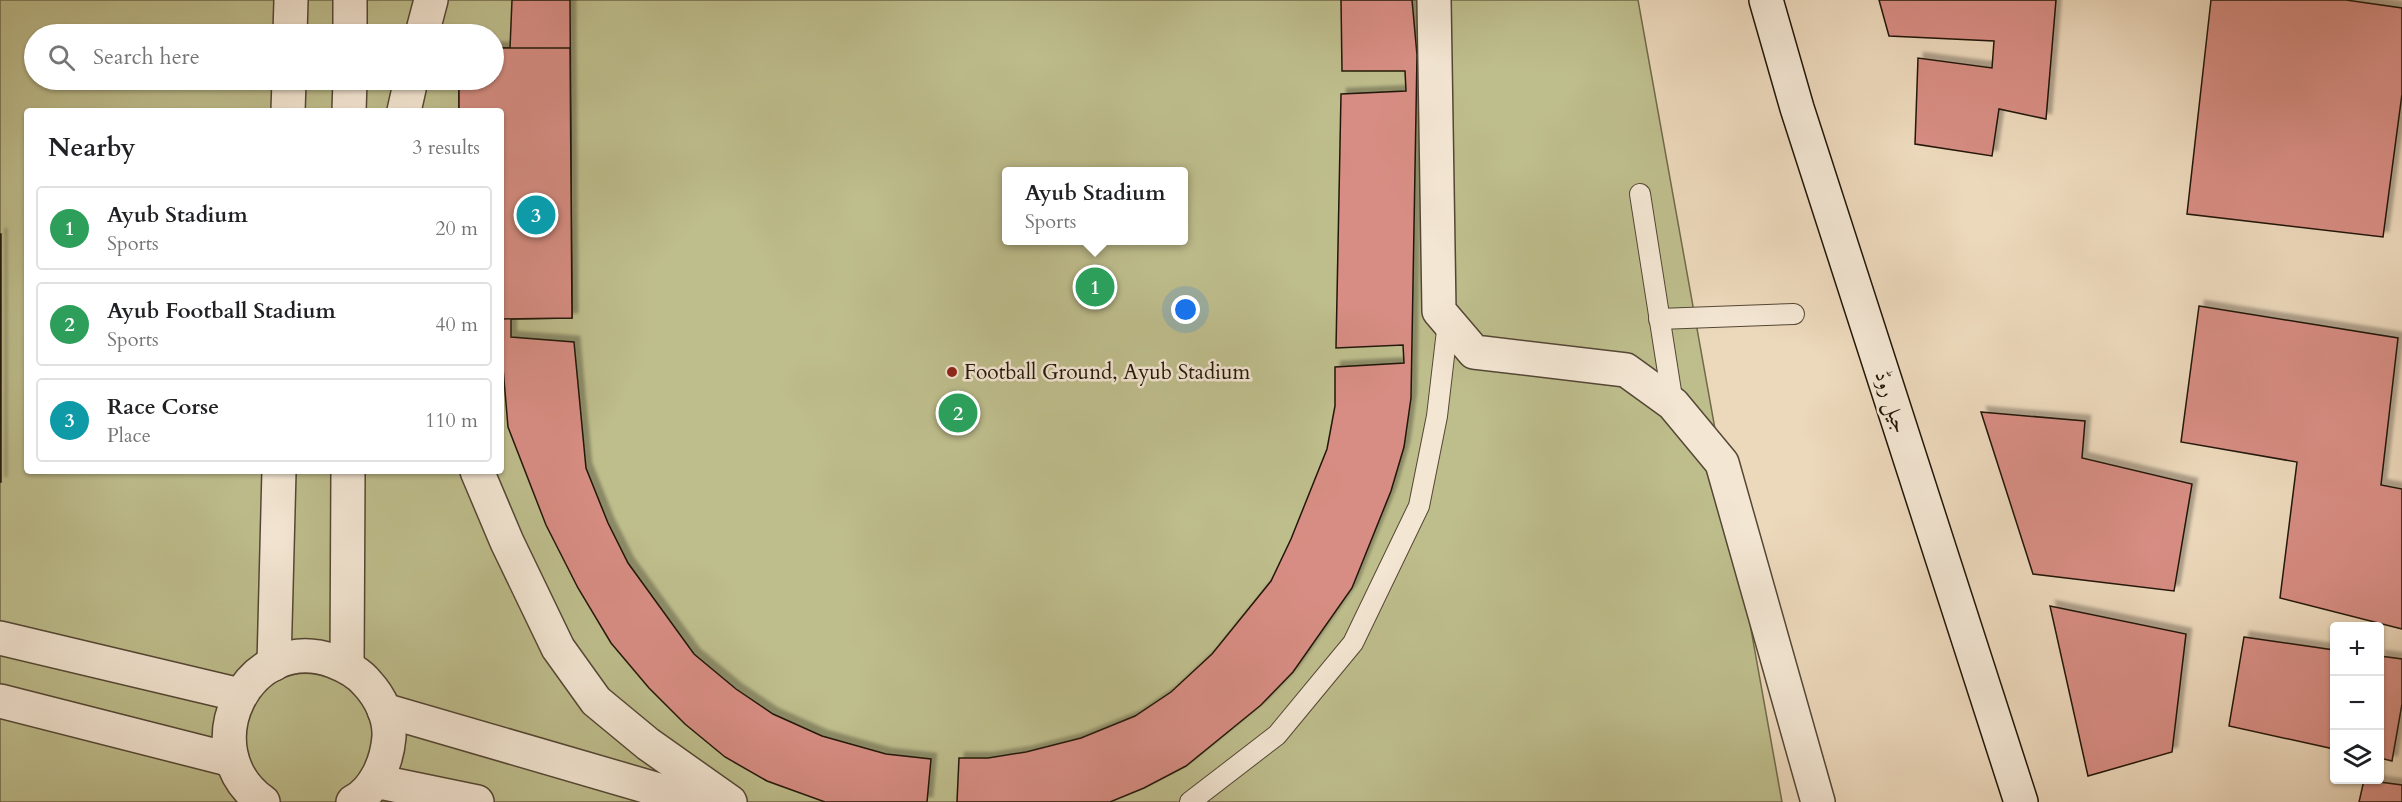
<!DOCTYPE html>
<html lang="en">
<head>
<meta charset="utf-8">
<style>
	body { margin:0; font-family:Cardo,Amiri,serif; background:#f2f2f2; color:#202124 }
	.controls { position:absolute; right:18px; bottom:18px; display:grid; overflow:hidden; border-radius:6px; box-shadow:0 2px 4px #0004 }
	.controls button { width:54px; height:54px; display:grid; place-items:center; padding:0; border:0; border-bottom:2px solid #e0e0e0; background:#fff; color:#202124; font:30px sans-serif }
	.you { position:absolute; left:1186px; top:310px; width:21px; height:21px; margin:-15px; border:4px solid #fff; border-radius:50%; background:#1a73e8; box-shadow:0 0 0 9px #1a73e833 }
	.badge { display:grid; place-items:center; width:39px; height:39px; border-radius:50%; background:#8f2418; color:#fff; font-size:20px; font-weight:700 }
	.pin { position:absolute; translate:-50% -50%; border:3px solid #fff; box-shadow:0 2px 6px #0006 }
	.popup { position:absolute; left:1002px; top:167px; width:186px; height:78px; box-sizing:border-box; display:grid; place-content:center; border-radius:6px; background:#fff; filter:drop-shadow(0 2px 4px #0005); font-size:20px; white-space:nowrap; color:#757577 }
	.popup b { font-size:22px; color:#202124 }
	.popup::after { content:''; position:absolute; left:50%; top:100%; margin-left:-12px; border:12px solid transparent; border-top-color:#fff }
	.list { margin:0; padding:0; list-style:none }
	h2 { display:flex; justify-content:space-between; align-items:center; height:78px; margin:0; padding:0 24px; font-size:26px }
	h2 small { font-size:20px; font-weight:400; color:#757577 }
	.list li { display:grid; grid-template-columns:39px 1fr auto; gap:18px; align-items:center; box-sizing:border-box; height:84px; margin:0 12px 12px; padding:0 12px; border:2px solid #e0e0e0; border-radius:6px }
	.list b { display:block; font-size:22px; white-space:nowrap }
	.list p { margin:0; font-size:20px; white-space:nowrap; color:#757577 }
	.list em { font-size:20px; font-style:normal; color:#757577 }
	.icon { flex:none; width:33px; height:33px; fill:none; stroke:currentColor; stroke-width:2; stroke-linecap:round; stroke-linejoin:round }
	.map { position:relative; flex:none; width:2402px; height:802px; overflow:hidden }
	.search { position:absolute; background:#fff; box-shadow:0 2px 4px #0004; left:24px; top:24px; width:480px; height:66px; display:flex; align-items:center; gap:15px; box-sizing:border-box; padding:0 21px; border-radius:33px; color:#757577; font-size:22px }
	.panel { position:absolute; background:#fff; box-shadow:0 2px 4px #0004; left:24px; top:108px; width:480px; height:366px; border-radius:6px }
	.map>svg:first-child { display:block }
	.green { fill:#bebd8c; stroke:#706a4a; stroke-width:1.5; fill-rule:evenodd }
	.building { fill:#d78d83; stroke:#221708; stroke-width:1.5; filter:url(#shadow) }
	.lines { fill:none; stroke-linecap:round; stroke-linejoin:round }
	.service-casing { stroke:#544735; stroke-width:22 }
	.minor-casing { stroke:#544735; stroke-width:36 }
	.secondary-casing { stroke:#221708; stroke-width:36 }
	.service { stroke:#f3e6d3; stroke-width:20 }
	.minor { stroke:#f3e6d3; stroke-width:33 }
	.secondary { stroke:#f3e6d3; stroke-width:33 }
	.poi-dot { fill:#8f2418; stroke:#f3e6d3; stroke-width:2 }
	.labels { text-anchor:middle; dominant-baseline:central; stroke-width:5; stroke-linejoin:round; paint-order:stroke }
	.poi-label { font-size:21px; fill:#221708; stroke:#f3e6d3; text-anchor:start }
	.street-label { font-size:21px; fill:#221708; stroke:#f3e6d3 }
</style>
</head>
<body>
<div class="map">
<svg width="2402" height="802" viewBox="0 0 2402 802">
	<defs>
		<filter id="shadow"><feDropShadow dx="5.5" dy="-5.5" stdDeviation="1.5" flood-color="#0004"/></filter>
	</defs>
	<rect width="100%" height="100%" fill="#ecd8bb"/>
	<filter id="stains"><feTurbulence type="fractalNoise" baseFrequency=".00333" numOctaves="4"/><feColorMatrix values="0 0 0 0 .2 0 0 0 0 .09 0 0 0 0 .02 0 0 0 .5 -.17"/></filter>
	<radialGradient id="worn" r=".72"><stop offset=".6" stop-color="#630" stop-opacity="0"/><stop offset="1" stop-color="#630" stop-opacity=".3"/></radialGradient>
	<path class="green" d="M0,0h1638l144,802h-1782zM34,34h460v46h-460zM27,111h474v360h-474zM1006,172h178v68h-178z"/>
	<g class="building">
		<polygon points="512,0 570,0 572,318 511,319 511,337 574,342 586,468 608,523 628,563 694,654 736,689 773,714 822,736 886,754 931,759 927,802 825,802 767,781 725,757 685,724 649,688 611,643 578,588 546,525 508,427 502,356 501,111 459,111 459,80 494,80 494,48 510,48"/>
		<polygon points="1341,0 1412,0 1417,55 1411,398 1404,447 1391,491 1352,588 1293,672 1261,705 1186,766 1144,788 1110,802 957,802 959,758 988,758 1026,752 1081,738 1135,716 1171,692 1212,654 1271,581 1291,539 1327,449 1335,406 1335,367 1404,363 1403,345 1336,348 1341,94 1406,91 1405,71 1342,71"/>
		<polygon points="1879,0 2056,0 2046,119 1999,109 1992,156 1915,144 1918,58 1992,68 1994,41 1889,36"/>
		<polygon points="2211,0 2346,0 2402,8 2402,94 2383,237 2187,214"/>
		<polygon points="494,48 570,48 572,318 501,319 501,111 459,111 459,80 494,80"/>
		<rect x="0" y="234" width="1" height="248"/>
		<polygon points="2199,306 2398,338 2381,485 2402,489 2402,629 2280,598 2297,462 2181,442"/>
		<polygon points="1981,412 2085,421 2082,458 2192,484 2174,591 2033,574"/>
		<polygon points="2050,606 2186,634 2172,752 2088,776"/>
		<polygon points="2244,637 2334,650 2334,749 2229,726"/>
		<polygon points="2380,656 2402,659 2402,704 2392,761 2380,758"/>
		<polygon points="2364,780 2402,785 2402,802 2359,802"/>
	</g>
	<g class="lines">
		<g class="service-casing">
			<g id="service">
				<polyline points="1640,194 1673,404"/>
				<polyline points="1659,319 1794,314"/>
				<polyline points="1190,802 1277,735 1353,643 1419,506 1437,416 1448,322"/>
			</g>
		</g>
		<g class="minor-casing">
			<g id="minor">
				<polyline points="1434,0 1439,311 1474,352 1626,370 1673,404 1722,463 1818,802"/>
				<polyline points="290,34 291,0"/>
				<polyline points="350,34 350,0"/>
				<polyline points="422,34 431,0"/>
				<polyline points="288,111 289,80"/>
				<polyline points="349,111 350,80"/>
				<polyline points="404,111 411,80"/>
				<polyline points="477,471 507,542 558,648 596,701 648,744 730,802"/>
				<polyline points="0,638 240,695"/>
				<polyline points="274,664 279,471"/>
				<polyline points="347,666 348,471"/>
				<polyline points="0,701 232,760"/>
				<polyline points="384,710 700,802"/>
				<polyline points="375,781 477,802"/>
				<path d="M263,802c-74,-53 -15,-172 70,-141 13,5 25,11 34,22 13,14 23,34 22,54 -2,24 -13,53 -36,65"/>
			</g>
		</g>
		<g class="secondary-casing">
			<polyline id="secondary" points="1766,0 1797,108 2021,802"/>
		</g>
		<use href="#service" class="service"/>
		<use href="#minor" class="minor"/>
		<use href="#secondary" class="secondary"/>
	</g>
	<circle class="poi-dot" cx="952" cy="372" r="6"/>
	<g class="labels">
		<g class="poi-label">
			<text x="964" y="372">Football Ground, Ayub Stadium</text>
		</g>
		<g class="street-label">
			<text transform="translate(1891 402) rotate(72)">جیل روڈ</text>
		</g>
	</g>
	<rect width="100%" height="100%" filter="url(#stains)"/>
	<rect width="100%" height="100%" fill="url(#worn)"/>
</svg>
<div class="controls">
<button>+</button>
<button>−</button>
<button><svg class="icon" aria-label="layers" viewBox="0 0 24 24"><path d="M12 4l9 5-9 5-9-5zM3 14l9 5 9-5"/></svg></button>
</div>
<div class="you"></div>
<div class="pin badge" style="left:1095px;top:287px;background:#2e9e5b">1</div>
<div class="popup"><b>Ayub Stadium</b>Sports</div>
<div class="pin badge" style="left:958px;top:413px;background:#2e9e5b">2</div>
<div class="pin badge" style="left:536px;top:215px;background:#0f9aa8">3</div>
<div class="search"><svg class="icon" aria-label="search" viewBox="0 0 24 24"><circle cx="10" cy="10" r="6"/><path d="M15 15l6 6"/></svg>Search here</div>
<section class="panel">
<h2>Nearby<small>3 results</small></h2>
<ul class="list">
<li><span class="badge" style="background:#2e9e5b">1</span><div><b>Ayub Stadium</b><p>Sports</p></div><em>20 m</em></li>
<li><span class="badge" style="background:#2e9e5b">2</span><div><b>Ayub Football Stadium</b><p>Sports</p></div><em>40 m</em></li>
<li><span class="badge" style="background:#0f9aa8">3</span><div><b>Race Corse</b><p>Place</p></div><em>110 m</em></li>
</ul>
</section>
</div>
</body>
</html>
